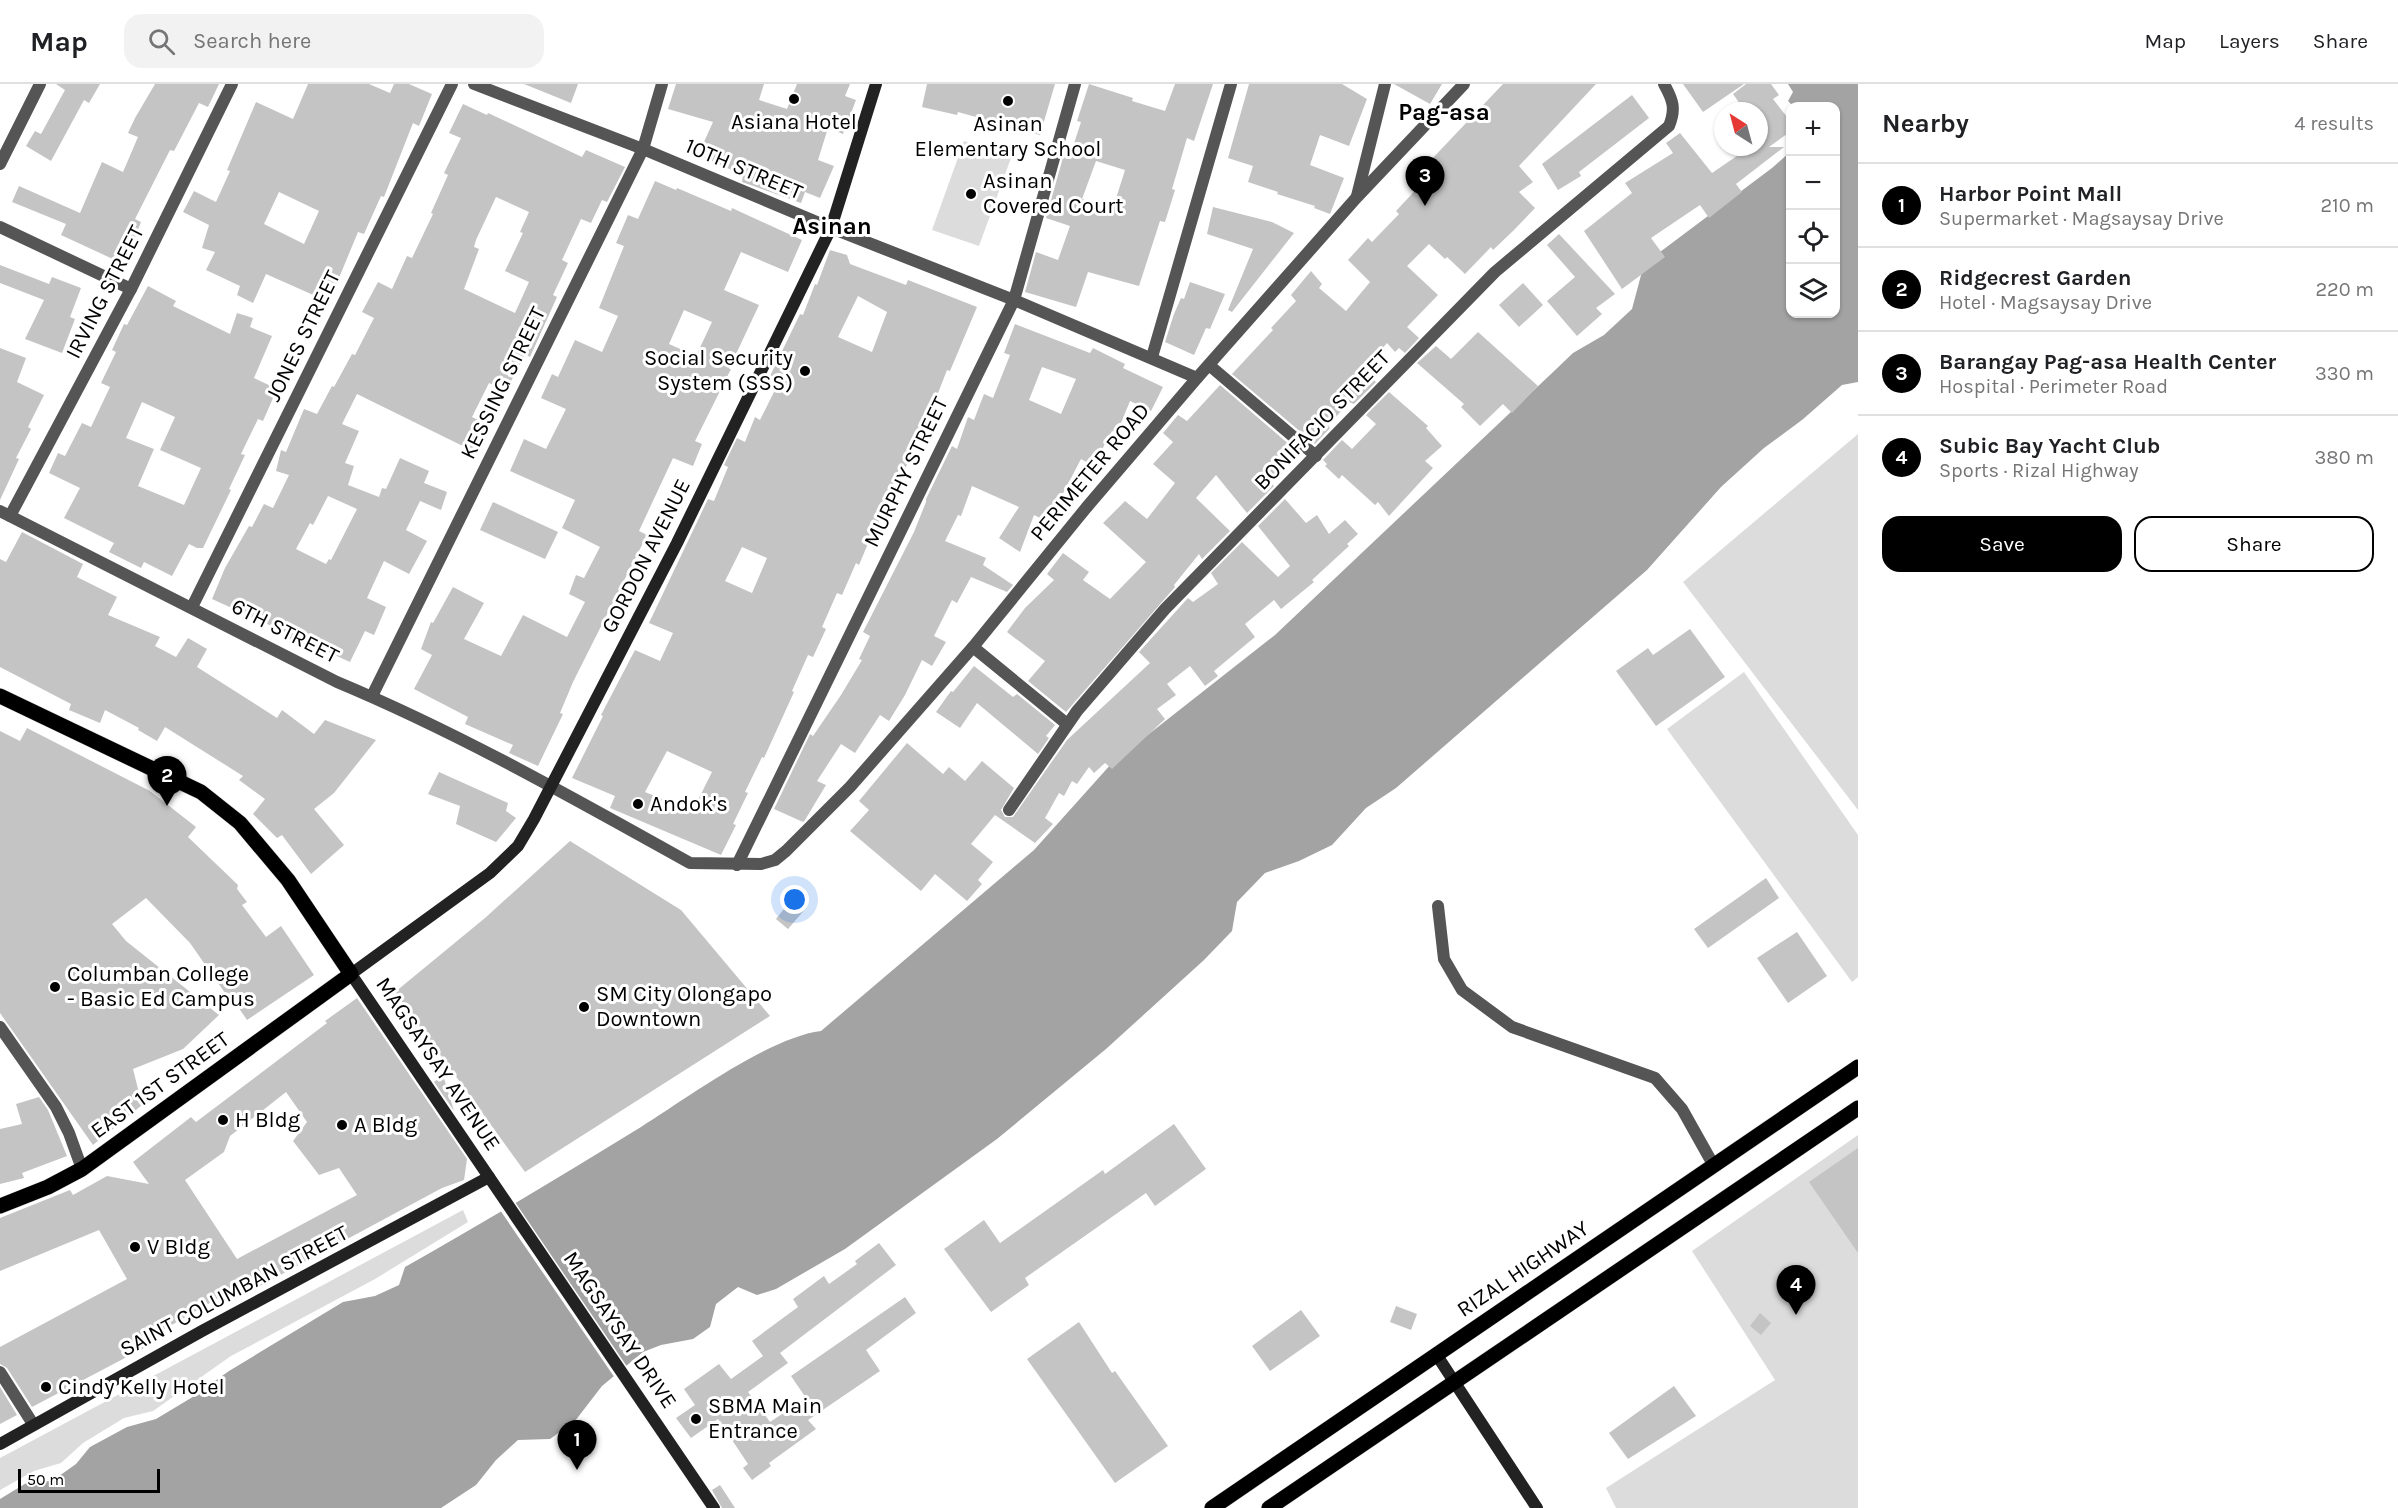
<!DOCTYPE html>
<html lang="en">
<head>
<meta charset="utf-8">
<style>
	body { margin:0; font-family:Karla,sans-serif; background:#f2f2f2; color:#202124 }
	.controls { position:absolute; right:18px; top:18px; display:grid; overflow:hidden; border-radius:12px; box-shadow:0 2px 4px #0004 }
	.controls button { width:54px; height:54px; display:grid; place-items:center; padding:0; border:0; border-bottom:2px solid #e0e0e0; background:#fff; color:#202124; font:30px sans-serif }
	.compass { position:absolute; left:1714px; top:18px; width:54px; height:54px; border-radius:50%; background:#fff; box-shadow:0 2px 4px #0004; rotate:324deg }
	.scale { position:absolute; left:18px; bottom:15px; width:142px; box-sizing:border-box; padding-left:6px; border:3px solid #000; border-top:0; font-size:16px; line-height:21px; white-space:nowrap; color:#000; -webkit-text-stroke:4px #fff; paint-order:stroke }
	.you { position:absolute; left:795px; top:816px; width:21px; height:21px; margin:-15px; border:4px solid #fff; border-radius:50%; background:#1a73e8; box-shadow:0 0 0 9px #1a73e833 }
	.badge { display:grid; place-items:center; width:39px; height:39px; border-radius:50%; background:#000; color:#fff; font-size:20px; font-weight:700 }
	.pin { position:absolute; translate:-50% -50px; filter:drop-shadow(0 2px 3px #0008) }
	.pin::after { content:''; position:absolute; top:32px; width:21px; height:18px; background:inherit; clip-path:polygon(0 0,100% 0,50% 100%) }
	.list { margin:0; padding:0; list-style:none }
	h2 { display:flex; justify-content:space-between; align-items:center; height:78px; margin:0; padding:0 24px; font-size:26px }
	h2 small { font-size:20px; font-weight:400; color:#757577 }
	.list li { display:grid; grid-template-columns:39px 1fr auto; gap:18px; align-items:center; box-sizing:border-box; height:84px; padding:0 24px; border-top:2px solid #e0e0e0 }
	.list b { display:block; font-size:22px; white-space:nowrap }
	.list p { margin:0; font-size:20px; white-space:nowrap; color:#757577 }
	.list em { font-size:20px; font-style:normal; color:#757577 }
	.actions { display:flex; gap:12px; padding:18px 24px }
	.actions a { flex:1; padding:14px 0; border:2px solid #000; border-radius:18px; text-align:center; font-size:21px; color:#000 }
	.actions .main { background:#000; color:#fff }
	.icon { flex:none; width:33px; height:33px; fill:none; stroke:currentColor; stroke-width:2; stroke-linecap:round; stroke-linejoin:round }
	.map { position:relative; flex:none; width:1858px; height:1424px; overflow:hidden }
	header { display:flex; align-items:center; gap:36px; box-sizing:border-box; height:84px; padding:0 30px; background:#fff; border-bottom:2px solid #e0e0e0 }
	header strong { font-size:28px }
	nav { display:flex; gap:33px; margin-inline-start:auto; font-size:21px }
	.search { width:420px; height:54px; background:#f2f2f2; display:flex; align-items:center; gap:15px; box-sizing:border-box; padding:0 21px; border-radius:18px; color:#757577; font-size:22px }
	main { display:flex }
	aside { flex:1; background:#fff }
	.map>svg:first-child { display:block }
	.green { fill:#dcdcdc }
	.water { fill:#a3a3a3 }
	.pier { fill:#fff }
	.building { fill:#c4c4c4; fill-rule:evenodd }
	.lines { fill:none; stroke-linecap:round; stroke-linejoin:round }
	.primary-casing { stroke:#dbdbdb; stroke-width:16 }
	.minor { stroke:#555; stroke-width:12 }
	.secondary { stroke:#222; stroke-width:12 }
	.primary { stroke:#000; stroke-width:15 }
	.poi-dot { fill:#000; stroke:#fff; stroke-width:2 }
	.labels { text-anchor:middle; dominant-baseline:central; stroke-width:6; stroke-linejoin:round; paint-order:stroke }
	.poi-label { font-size:22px; fill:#000; stroke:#fff; text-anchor:start }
	.street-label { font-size:22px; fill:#000; stroke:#fff }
	.neighbourhood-label { font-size:24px; font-weight:bold; fill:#000; stroke:#fff }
</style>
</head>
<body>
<header>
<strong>Map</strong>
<div class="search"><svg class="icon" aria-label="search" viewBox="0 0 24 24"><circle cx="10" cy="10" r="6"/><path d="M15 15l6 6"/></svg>Search here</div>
<nav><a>Map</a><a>Layers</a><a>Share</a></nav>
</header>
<main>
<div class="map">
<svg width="1858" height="1424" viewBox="0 0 1858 1424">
	<rect width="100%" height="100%" fill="#fff"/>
	<g class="green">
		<polygon points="964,57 1011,74 979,162 932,146"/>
		<polygon points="1858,350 1858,726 1683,498"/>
		<polygon points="1744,588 1858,751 1858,893 1852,898 1667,645"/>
		<polygon points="1858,1051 1858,1424 1616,1424 1606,1404 1775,1296 1692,1167"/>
		<polygon points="463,1126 468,1138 375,1195 231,1272 153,1327 124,1334 83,1359 61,1379 34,1387 0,1406 0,1374"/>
	</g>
	<path class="water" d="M1788,0h70v298l-16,3 -40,35 -38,28 -43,39 -74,83 -251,218 -30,20 -34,37 -33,16 -34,12 -28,29 -5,29 -28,29 -98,89 -109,90 -152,110 -69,40 -19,6 -19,-8 -22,17 -6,23 -17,12 -32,6 -18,7 -41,34 -27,35 -25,18 -32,1 -22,20 -20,25 -35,23h-441v-9l28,-17 24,-1 24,-17 14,-17 37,-20 29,-8 35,-21 38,-27 114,-69 32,-6 24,-11 6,-18c80,-45 158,-92 236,-140 46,-29 129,-90 180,-96l213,-181 78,-87 163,-128 276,-261 22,-21 31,-18 28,-26 12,-45 128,-96 18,-16v162h46v-208h-43l-5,-5 5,-9z"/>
	<polygon class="pier" points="515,1118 628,1284 615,1294 500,1126"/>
	<g class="building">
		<polygon points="56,0 100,0 89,19 84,16 51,77 26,62 35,47 41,50 65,6"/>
		<polygon points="155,0 219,0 208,23 199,19 174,67 170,66 135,135 141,138 134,156 126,153 115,176 61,151 66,140 12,118 19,102 80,129 102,78 123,88 138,53 128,49 135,34"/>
		<path d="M308,0h61l21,9 4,-9h15l23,10 -13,32 -6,-3 -29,74 -3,-1 -17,38 -6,-2 -29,70 -63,-28 -13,29 -16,-8 3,-9 -34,-16 9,-18 -13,-4 7,-23 -26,-13 11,-21 22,11 14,-31 -3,-1 29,-68 37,17zM279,108l40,19 -15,33 -40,-20z"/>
		<polygon points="524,0 578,0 571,19"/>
		<polygon points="676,0 764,0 759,16 787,25 797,0 850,0 845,12 856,16 843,50 828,44 818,76 834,82 820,114 805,108 801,119 742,98 743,91 698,71 713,38 668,25"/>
		<polygon points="927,0 1055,0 1040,51 958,28 957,31 922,23"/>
		<path d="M1089,0l44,14 -1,3 33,10 10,-27h38l-19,57 -7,-3 -15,51 3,1 -10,32 -5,-1 -21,65 -51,-14 -12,35 -51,-15 11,-40 22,8 12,-34 -24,-8 18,-64 6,2 11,-34 -4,-1zM1096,77l29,9 -12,38 -31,-9z"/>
		<polygon points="1249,0 1342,0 1367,15 1349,62 1320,51 1310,81 1344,94 1330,130 1314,124 1315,122 1277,110 1278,108 1248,98 1253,82 1228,74"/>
		<polygon points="1394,0 1442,0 1430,20"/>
		<polygon points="1503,0 1596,0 1519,82 1533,98 1519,108 1535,124 1514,146 1493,166 1491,163 1465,190 1447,173 1445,175 1429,160 1407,182 1438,211 1407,243 1419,254 1405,269 1399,264 1395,268 1387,259 1363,287 1376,298 1354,320 1349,318 1328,342 1330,344 1315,360 1232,290 1273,246 1271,244 1296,217 1291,211 1311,187 1322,200 1319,204 1346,227 1370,198 1348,176 1368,154 1372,158 1399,130 1396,127 1437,83 1430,77"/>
		<polygon points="1683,0 1744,0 1703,28"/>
		<polygon points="1746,0 1771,0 1779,11 1773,15 1791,38 1791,47 1769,63 1784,63 1736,100 1742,108 1709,134 1700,121 1651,154 1665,173 1622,205 1584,147 1632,109 1625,99 1673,69 1666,59 1680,49 1712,89 1750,63 1759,63 1759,27 1745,27 1733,10"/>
		<polygon points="1632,11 1649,34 1579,88 1581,92 1558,106 1542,80"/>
		<path d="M463,20l24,11 1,-2 94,44 4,-7 39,17 -18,35 -5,-2 -11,23 -10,-4 -19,41 6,3 -15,32 4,2 -27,60 -5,-3 -19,37 -17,-8 -17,34 18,9 -13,27 -120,-59 -15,30 17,7 -14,32 9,3 -6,19 31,12 3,-9 4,1 14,-31 29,13 -5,12 23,9 -6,18 -21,-9 -14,29 21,11 -18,33 -25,-13 -17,37 19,9 -12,28 -9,-4 -15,31 -33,-15 -2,3 -28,-12 2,-4 -77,-35 13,-31 24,-42 3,1 12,-23 9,4 16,-33 -13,-4 5,-21 5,2 18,-43 13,5 15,-28 2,1 18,-33 3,1 19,-37 -12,-6 16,-30 14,7 15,-33 5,2 21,-44 -2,-1 17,-38 -4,-2 17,-35 -12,-5zM496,113l33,15 -9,20 3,1 -18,38 24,11 -14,31 -51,-24 15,-40 -5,-2 2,-7zM328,412l29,13 -26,51 -2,-1 -3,5 -30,-15 14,-26 3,2z"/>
		<path d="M655,97l21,9 1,-2 54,23 1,-3 70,32 -14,32 -47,-20 -17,38 35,15 -30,64h2l-36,72 7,3 -9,22 -20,-8 -34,73 8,4 -74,147 -13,31 3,1 -25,52 -29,-13 4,-8 -48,-21 3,-7 -54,-28 18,-34 -11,-6 10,-27 2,1 20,-36 31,16 -20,36 37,17 22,-41 44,22 18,-35 -16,-8 7,-19 8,3 16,-31 -38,-19 13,-28 -65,-29 14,-32 22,10 20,-40 -25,-11 11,-24 6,3 17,-37 27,12 16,-36 -19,-8 25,-62 -8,-3 12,-28 10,4zM684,226l28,12 -16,34 -27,-12z"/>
		<polygon points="1213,123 1272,138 1294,149 1232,228 1228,226 1253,165 1207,150"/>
		<polygon points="1559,150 1615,210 1596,224 1602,230 1577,252 1547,217 1575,193 1547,161"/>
		<path d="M830,166l17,5 3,9 56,21 2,-5 69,27 -27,64 -3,-1 -14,36 -7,20 3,1 -6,14 -5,-2 -13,30 -5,-3 -26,69 -2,-1 -13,31 -3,-2 -14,32 -5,-2 -15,34 4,2 -13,28 -5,-2 -16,36 2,1 -30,66 -2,-1 -17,35 3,1 -15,31 3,1 -15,30 -111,-47 5,-12 -43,-18 31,-62 -2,-1 34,-65 25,11 13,-28 -24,-10 59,-124 6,2 14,-34 -4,-2 13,-27 8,4 10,-25 5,3 20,-40 -10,-4 30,-62 3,1 12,-31 2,1zM858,212l29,16 -15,40 -34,-15zM742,463l25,11 -15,35 -27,-12zM667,667l45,21 -17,34 -10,-4 -3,5 -37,-15z"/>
		<polygon points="0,181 49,200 52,193 81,204 70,233 75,235 62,269 25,255 44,216 0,199"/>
		<polygon points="1190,198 1225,210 1210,245 1206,244 1194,271 1165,258 1174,230 1181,214 1184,215"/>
		<polygon points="1523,199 1543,221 1519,243 1499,221"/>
		<path d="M148,202l28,15 -3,5 57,28 7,-21 16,5 -3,9 22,9 -18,42 23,11 -14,32 -5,-2 -17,35 4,1 -16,34 2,1 -28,58h-6l-8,-4 -17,32 -28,-14 -3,6 -32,-16 5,-9 -50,-25 16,-30 -31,-15 9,-20 7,3 17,-33 9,4 19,-40 -9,-4 15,-31 -4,-2 12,-26 3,1zM142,318l33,15 -15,33 41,18 -17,37 -46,-19 16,-37 -28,-11z"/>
		<path d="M1015,240l75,29 3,-5 32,16 -2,4 40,19 -12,24 -21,-10 -13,32 -5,-2 -19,35 -12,-7 -33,63 -14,-7 -14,37 -21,-14 20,-31 -47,-21 -11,30 -3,-1 -13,26 41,17 -3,7 30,20 -6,7 -36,-15 -14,26 -5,-3 -18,36 12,6 -14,24 -10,-6 -17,35 -16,26 -9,-6 -25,38 -14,-9 -24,37 9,4 -21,35 -2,2 -29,-13 36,-75 3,2 28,-41 21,-35 -3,-1 11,-23 -7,-4 51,-100 12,-30v-3l26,-53 5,3 11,-32 6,3 10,-26 9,4 17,-43 -6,-2zM1042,283l34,12 -15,35 -32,-14z"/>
		<polygon points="1478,248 1538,302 1512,329 1503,320 1480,342 1461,323 1464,320 1417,279 1436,262 1451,275"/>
		<polygon points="0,264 26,274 17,298 44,311 28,343 31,345 16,374 19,375 0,416"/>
		<polygon points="1220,301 1298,368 1269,397 1274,402 1247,429 1216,391 1196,414 1230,447 1202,475 1199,470 1174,501 1175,503 1066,628 1028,597 1045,577 1007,548 1025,524 1054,496 1047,490 1063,469 1089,488 1083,496 1110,515 1146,478 1103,439 1125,417 1147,435 1175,399 1153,380 1173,358 1163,349 1178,331 1187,337"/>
		<polygon points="1389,308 1428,342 1426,344 1442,362 1425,377 1433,384 1389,432 1378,418 1375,421 1342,391 1339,395 1325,382 1327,380 1323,376 1342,356 1352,365 1376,340 1366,331"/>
		<polygon points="1285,415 1306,439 1317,431 1329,450 1345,436 1358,450 1347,460 1349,462 1312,496 1314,498 1281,525 1274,516 1245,540 1255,553 1214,587 1218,592 1205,602 1190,582 1167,600 1176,611 1157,625 1165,635 1112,685 1105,679 1094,689 1089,683 1077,700 1072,697 1064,712 1059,709 1045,734 1053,740 1035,759 995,731 971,760 993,778 978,796 982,800 967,817 935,790 921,807 850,747 869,726 859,717 907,659 943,690 949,683 965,697 982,677 1014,704 1001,726 1005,733 1013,733 1067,656 1150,579 1139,568 1188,514 1193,518 1218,500 1211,489 1242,458 1278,493 1290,482 1258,442"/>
		<polygon points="493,418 558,448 545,475 480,446"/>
		<polygon points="22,448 83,480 77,493 117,513 108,531 160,553 155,562 176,573 188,554 207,565 197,583 277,634 282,626 314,650 325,636 376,656 334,709 314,725 344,761 311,790 282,751 277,754 253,730 265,715 239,696 243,692 165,643 157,657 138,646 139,644 105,626 100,639 69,626 71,620 0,583 0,475 6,478"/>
		<polygon points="1690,545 1725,593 1656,642 1616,587 1648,564 1653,571"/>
		<polygon points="974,582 1013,613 1017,610 1055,641 1046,652 1049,654 1038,670 977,619 960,644 936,628 951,607 953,608"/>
		<polygon points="27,644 150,707 196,743 188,753 238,801 237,805 247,818 242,821 266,853 281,842 314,891 247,936 234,917 232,919 190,859 146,814 112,840 126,857 219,931 183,965 133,985 142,1021 93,1061 0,929 0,647 20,657"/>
		<polygon points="439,688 508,719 506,727 516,734 496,758 456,740 460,722 428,710"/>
		<polygon points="570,757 681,826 770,932 525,1088 395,908 485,834"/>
		<polygon points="1766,794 1779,814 1708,864 1694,845"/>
		<polygon points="794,812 807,823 788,845 776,835"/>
		<polygon points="1797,848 1827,892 1788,919 1757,874"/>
		<path d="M357,914l110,161 -3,21 -22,8 -208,112 -5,-8 -73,42 3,6 -127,67 -25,-39 -7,-4v-17l127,-68 -28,-49 -99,41v-53l70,-28 3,5 34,-19 42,8 -16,-22 58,-45 5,5 131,-99 -2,-2zM286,1008l21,30 -14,19 26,34 20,-7 18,27 -120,64 -52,-79 39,-28 6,-16z"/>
		<polygon points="443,991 454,1027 434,998"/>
		<polygon points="39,1013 48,1026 67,1072 22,1089 24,1094 0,1100 0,1045 22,1040 16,1020"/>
		<polygon points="1174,1040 1206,1085 1155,1122 1146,1109 1025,1194 1029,1201 991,1228 944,1165 984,1136 1000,1159 1103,1086 1105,1090"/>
		<polygon points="1858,1064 1858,1169 1809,1098"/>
		<polygon points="879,1159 896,1181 780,1269 788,1279 748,1308 770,1338 806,1314 791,1292 905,1213 916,1229 866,1266 880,1287 808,1336 816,1345 769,1379 771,1382 752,1396 743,1384 748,1380 718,1335 691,1354 676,1334 695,1321 684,1305 719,1280 731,1295 763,1272 752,1257 798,1223 793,1215 824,1192 829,1200 857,1180 855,1177"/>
		<polygon points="1396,1222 1417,1230 1411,1246 1390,1238"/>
		<polygon points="1301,1226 1320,1252 1270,1287 1252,1262"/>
		<polygon points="1760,1229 1771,1239 1761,1251 1750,1242"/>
		<polygon points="1079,1238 1112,1289 1115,1287 1168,1362 1115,1399 1027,1275"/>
		<polygon points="1674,1302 1696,1332 1628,1375 1609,1349"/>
		<polygon points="0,1303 17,1331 0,1340"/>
		<polygon points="720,1401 735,1424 722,1424 712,1406"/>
	</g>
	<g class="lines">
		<g class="primary-casing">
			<g id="primary">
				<polyline points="0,612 201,708 240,739 288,796 351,890 82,1085 48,1103 0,1122"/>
				<polyline points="1212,1424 1858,983"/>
				<polyline points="1269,1424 1858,1024"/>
			</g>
		</g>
		<g class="minor">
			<polyline points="474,0 643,65 831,144 1014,216 1197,294"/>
			<polyline points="0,80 40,0"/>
			<polyline points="1357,112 1385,0"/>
			<polyline points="0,143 131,205"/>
			<polyline points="1152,273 1231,0"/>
			<polyline points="1209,281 1316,372"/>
			<path d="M0,427l337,171c122,51 238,117 353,181l71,1 14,-4 11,-9 64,-64 123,-140 113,-139 111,-130 160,-181 107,-113"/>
			<polyline points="10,432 131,205 232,0"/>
			<polyline points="192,523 452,0"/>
			<polyline points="973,563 1067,640"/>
			<polyline points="372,612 643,65 662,0"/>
			<path d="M1009,726l68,-99 88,-102 330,-337 174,-146c7,-17 4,-26 -5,-42"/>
			<polyline points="737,781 1014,216 1075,0"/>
			<polyline points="1438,822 1444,875 1462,906 1512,943 1655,994 1682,1025 1714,1082"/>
			<polyline points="0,943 56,1023 69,1049 82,1085"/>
			<polyline points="0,1288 33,1340"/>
		</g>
		<g class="secondary">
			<polyline points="1436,1270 1537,1424"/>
			<polyline points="0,1360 202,1247 489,1093"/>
			<polyline points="714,1424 351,890 490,789 518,762 534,735 677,459 831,144 876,0"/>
		</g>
		<use href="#primary" class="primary"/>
	</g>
	<g class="poi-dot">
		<circle cx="794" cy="15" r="6"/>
		<circle cx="1008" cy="17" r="6"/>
		<circle cx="971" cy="110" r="6"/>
		<circle cx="805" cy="287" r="6"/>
		<circle cx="638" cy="720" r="6"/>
		<circle cx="55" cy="903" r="6"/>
		<circle cx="584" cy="923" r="6"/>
		<circle cx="223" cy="1036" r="6"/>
		<circle cx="342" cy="1041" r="6"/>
		<circle cx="135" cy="1163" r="6"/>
		<circle cx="46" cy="1303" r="6"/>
		<circle cx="696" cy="1335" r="6"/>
	</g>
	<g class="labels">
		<g class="poi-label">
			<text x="794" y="38" text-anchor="middle">Asiana Hotel</text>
			<text x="1008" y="40" text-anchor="middle">Asinan<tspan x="1008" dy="25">Elementary School</tspan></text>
			<text x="983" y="97">Asinan<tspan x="983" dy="25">Covered Court</tspan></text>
			<text x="793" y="274" text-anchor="end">Social Security<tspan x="793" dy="25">System (SSS)</tspan></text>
			<text x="650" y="720">Andok's</text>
			<text x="67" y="890">Columban College<tspan x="67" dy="25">- Basic Ed Campus</tspan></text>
			<text x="596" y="910">SM City Olongapo<tspan x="596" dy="25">Downtown</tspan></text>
			<text x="235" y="1036">H Bldg</text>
			<text x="354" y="1041">A Bldg</text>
			<text x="147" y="1163">V Bldg</text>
			<text x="58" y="1303">Cindy Kelly Hotel</text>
			<text x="708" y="1322">SBMA Main<tspan x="708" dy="25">Entrance</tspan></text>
		</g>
		<g class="street-label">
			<text transform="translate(744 85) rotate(23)">10TH STREET</text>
			<text transform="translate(105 208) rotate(-63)">IRVING STREET</text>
			<text transform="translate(303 252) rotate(-64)">JONES STREET</text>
			<text transform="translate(503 299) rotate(-64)">KESSING STREET</text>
			<text transform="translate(1322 336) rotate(-46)">BONIFACIO STREET</text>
			<text transform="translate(906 388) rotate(-64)">MURPHY STREET</text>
			<text transform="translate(1090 388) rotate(-50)">PERIMETER ROAD</text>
			<text transform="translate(646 472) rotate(-63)">GORDON AVENUE</text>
			<text transform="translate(285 547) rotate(27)">6TH STREET</text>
			<text transform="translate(438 980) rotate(56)">MAGSAYSAY AVENUE</text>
			<text transform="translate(160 1001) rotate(-36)">EAST 1ST STREET</text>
			<text transform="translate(1523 1185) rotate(-34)">RIZAL HIGHWAY</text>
			<text transform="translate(234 1207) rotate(-28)">SAINT COLUMBAN STREET</text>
			<text transform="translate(620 1246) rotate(56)">MAGSAYSAY DRIVE</text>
		</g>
		<g class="neighbourhood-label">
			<text x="1444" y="28">Pag-asa</text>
			<text x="832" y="142">Asinan</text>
		</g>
	</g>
</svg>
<div class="controls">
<button>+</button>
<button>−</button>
<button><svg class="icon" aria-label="locate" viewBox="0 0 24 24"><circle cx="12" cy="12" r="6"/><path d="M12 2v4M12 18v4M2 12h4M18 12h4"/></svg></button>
<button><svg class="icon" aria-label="layers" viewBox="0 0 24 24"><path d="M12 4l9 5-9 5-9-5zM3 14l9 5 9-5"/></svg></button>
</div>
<svg class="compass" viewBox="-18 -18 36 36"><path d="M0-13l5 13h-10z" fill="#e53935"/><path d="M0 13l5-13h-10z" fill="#757577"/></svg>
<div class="scale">50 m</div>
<div class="you"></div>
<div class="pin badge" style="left:577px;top:1386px">1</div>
<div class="pin badge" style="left:167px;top:722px">2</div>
<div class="pin badge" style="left:1425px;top:122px">3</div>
<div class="pin badge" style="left:1796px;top:1231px">4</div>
</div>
<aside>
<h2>Nearby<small>4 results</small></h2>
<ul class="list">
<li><span class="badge">1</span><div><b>Harbor Point Mall</b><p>Supermarket · Magsaysay Drive</p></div><em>210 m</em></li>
<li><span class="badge">2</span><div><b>Ridgecrest Garden</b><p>Hotel · Magsaysay Drive</p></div><em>220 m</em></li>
<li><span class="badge">3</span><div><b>Barangay Pag-asa Health Center</b><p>Hospital · Perimeter Road</p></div><em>330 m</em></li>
<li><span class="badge">4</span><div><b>Subic Bay Yacht Club</b><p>Sports · Rizal Highway</p></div><em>380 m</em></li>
</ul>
<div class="actions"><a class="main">Save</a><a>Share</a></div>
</aside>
</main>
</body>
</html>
